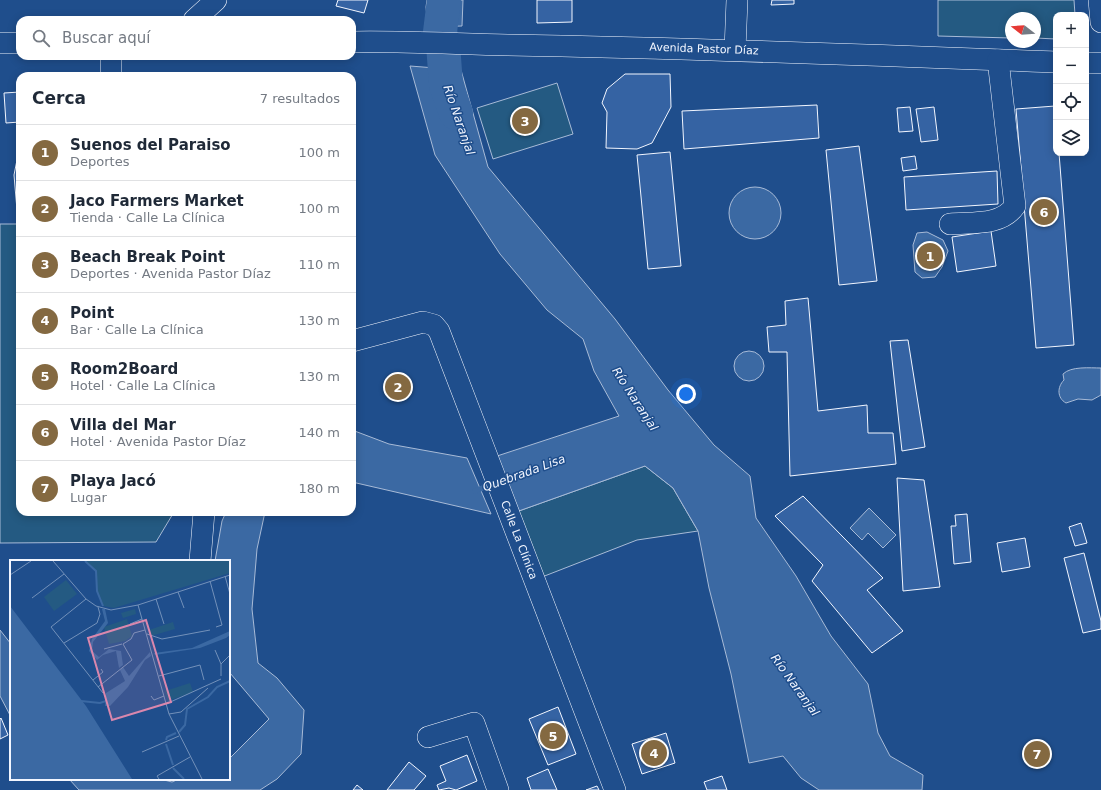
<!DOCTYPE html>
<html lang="es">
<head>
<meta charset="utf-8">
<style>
	body { margin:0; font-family:"DejaVu Sans",sans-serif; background:#f2f2f3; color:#1f2937 }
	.controls { position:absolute; right:12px; top:12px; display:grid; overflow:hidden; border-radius:8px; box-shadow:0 2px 10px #0003 }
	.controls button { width:36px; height:36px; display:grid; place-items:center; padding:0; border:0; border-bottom:1px solid #e0e1e3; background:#fff; color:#1f2937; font:20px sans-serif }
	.compass { position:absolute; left:1005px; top:12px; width:36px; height:36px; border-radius:50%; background:#fff; box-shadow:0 2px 10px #0003; rotate:287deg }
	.you { position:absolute; left:686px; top:394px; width:14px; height:14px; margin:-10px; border:3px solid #fff; border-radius:50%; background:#1a73e8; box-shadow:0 0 0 6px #1a73e833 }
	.badge { display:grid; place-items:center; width:26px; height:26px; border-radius:50%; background:#846941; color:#fff; font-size:13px; font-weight:700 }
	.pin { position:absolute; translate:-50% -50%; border:2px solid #fff; box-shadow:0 1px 4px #0006 }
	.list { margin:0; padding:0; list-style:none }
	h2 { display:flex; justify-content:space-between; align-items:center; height:52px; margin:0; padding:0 16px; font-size:17px }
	h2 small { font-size:13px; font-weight:400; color:#747a83 }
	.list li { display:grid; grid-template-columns:26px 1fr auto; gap:12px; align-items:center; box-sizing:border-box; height:56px; padding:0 16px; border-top:1px solid #e0e1e3 }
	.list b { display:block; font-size:15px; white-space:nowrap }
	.list p { margin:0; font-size:13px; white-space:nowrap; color:#747a83 }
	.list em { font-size:13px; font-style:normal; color:#747a83 }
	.icon { flex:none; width:22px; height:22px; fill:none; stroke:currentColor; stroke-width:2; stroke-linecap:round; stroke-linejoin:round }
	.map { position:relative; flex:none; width:1101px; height:790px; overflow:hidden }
	.search { position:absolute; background:#fff; box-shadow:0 2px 10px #0003; left:16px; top:16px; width:340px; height:44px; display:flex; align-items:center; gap:10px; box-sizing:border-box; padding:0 14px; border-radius:12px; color:#747a83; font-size:15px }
	.panel { position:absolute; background:#fff; box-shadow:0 2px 10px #0003; left:16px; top:72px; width:340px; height:444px; border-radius:12px }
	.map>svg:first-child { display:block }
	.green { fill:#245a82; stroke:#a8bbd7 }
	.water { fill:#3b69a3; stroke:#a8bbd7 }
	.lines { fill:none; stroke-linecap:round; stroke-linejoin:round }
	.stream { stroke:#3b69a3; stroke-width:5.5 }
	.river { stroke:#3b69a3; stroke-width:34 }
	.building { fill:#3563a3; stroke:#f2f6ff }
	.minor-casing { stroke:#f2f6ff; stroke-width:22 }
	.minor { stroke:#1f4e8c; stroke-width:21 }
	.labels { text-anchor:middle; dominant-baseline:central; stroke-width:3; stroke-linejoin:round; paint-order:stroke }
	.street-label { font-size:11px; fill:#f2f6ff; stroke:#1f4e8c }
	.water-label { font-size:12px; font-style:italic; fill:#f2f6ff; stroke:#1f4e8c }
	.inset-river { fill:none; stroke:#3b69a3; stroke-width:2 }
	.inset-road { fill:none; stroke:#7391ba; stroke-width:1 }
	.view { fill:#da87ad; fill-opacity:0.15; stroke:#da87ad; stroke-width:2 }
	.inset-edge { fill:none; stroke:#f2f6ff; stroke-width:2 }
</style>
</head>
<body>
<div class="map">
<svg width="1101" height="790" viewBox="0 0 1101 790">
	<rect width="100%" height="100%" fill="#1f4e8c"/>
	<g class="green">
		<polygon points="938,0 1074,0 1075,15 1056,15 1056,39 1035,38 1035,18 1011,18 1011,38 938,36"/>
		<polygon points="557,83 573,134 493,159 477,108"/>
		<polygon points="0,224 20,224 20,512 174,512 156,542 0,543"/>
		<polygon points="645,466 673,488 698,531 637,540 542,577 516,512"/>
	</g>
	<g class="water">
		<polygon points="427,0 463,0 462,26 428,27 426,7"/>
		<polygon points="410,66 461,70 488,167 615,319 668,390 714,445 750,476 756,518 796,576 831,636 868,684 878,733 890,756 923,775 922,790 819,790 801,778 783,756 749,763 731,674 709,588 698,531 673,488 645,466 516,512 494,457 619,416 594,371 583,339 547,310 500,254 435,155"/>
		<circle cx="755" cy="213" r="26"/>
		<polygon points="927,232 943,240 948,251 942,267 935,277 922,278 915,272 913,245 917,233"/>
		<circle cx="749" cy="366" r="15"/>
		<path d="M1101,368v27l-9,5 -14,-1 -12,4c-9,-5 -9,-16 -2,-23l-1,-6c8,-8 27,-6 38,-6z"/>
		<polygon points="352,430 389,444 467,458 491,514 352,482"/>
		<polygon points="869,508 896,535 883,548 868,533 862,540 850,528"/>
		<polygon points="226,512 265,512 257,549 252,609 258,663 277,678 304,710 301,754 277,779 260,790 79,790 69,779 160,779 172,782 179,779 229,779 229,759 269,719 230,673 229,669 229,561 215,561 222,521"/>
		<polygon points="0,630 11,644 11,717 0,696"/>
	</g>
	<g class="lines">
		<polyline class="stream" points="475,491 493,484"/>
		<polyline class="river" points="444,0 440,32 443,44 446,85 456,113"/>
	</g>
	<g class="building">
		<polygon points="338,0 368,0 364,13 336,6"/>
		<polygon points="537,0 572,0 572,22 537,23"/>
		<polygon points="772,0 794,0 794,4 771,5"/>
		<polygon points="625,74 670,74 671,107 652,143 637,149 606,148 607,112 602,103 607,89"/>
		<polygon points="20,92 20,122 6,123 4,93"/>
		<polygon points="817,105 819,138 684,149 682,111"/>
		<polygon points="1055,106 1056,153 1059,153 1074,345 1036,348 1016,109"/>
		<polygon points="910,107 913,131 899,132 897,108"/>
		<polygon points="934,107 938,140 921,142 916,109"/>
		<polygon points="859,146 877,281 839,285 826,150"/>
		<polygon points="670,152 681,266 648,269 637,155"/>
		<polygon points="915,156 917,169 903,171 901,158"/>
		<polygon points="17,160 20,160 20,209 17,210 14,175"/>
		<polygon points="997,171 998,204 906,210 904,177"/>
		<polygon points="991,231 996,266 957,272 952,237"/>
		<polygon points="808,298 818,411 867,405 868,433 893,433 896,464 790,476 787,352 769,352 767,327 786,325 785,301"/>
		<polygon points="908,340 925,447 902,451 890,341"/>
		<polygon points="897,478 924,480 940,587 903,591"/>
		<polygon points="803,496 883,578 867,590 903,631 872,653 812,581 823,565 775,516"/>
		<polygon points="967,514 971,562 954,564 951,526 956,526 955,515"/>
		<polygon points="1081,523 1087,543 1075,546 1069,527"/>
		<polygon points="1025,538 1030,567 1002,572 997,543"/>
		<polygon points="1084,553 1101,621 1101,629 1083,633 1064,558"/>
		<polygon points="558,707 576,754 548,765 529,719"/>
		<polygon points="1,718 8,735 0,739 0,719"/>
		<polygon points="666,733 675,763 642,774 632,744"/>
		<polygon points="467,755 477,781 456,790 449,788 439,790 437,785 446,781 440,766"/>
		<polygon points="409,762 426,776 414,790 387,790"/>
		<polygon points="548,769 557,790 531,790 527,778"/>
		<polygon points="722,776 727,790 707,790 704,782"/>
		<polygon points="357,785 363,790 353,790"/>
		<polygon points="597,786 599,790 586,790"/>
	</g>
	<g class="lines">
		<g class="minor-casing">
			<g id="minor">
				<polyline points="1099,0 1101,22"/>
				<polyline points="194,20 216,0"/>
				<path d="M352,42c52,-1 104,2 156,3 183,3 365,10 548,17"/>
				<polyline points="0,43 20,43"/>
				<polyline points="735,50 737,0"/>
				<polyline points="1086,63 1101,63"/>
				<polyline points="111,76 111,56"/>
				<path d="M950,224c23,-2 51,2 65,-18l-17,-146"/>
				<polyline points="352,341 423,322 434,325 439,331 615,790"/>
				<polyline points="200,561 204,512"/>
				<polyline points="428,737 474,723 498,790"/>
			</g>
		</g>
		<use href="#minor" class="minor"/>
	</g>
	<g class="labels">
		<g class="street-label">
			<text transform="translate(704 49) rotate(2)">Avenida Pastor Díaz</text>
			<text transform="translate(519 540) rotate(69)">Calle La Clínica</text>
		</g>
		<g class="water-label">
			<text transform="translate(459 120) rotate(71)">Río Naranjal</text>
			<text transform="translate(635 399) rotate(57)">Río Naranjal</text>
			<text transform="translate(524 473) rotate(-20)">Quebrada Lisa</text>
			<text transform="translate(795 685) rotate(54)">Río Naranjal</text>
		</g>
	</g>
	<g transform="translate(10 560)">
		<rect width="220" height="220" fill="#1f4e8c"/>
		<path d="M75,1h145v12l-116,35 -11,-2 -6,-15 -1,-20zM56,20l11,14 -23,17 -10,-14zM125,49l1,5 -13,4 -2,-5zM117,59l5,17 -7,5 -16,3 -5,-17zM163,62l2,7 -24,7 -2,-6zM180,123l3,9 -25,9 -3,-10z" fill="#245a82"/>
		<path d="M0,46l76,100 46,73h-122zM92,49h3l3,14 -15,19 -1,9 7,6 10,-8 12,2 2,14 -4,3 -3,-17 -13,4 -6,5 -8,-9 3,-12 13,-18zM220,71v4l-4,3 -26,10 -45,7 -1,-2 38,-5zM140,92l1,4 -6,4 -17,27 -18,19h-5l1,-13 19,-12 -5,-11 3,-3 6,9z" fill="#3b69a3"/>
		<path class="inset-river" d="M75,1l11,10 1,20 6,15M71,141l19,2 9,-3M169,172l6,-7 2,-16 21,-12 9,-10 13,-6M156,180l1,-3 9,-4M156,184l7,21M163,208l11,11"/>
		<path class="inset-road" d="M43,1l33,38 10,7 15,4 27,-5 92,-30M0,15l21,-14M215,16l5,18M200,21l12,44 -6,2M168,32l6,16M22,38l32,-24M76,39l-35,28 52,66M146,39l8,25M128,45l31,109 33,65M120,64l12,-5M137,74l15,5 48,-9M54,83l33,-20 3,-9 -2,-7M94,89l18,-5M205,90l6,14M149,116l41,-11 4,15M211,116v-12l9,-9M83,120l10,-8 -2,-3M88,127l34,-27 -9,-16 8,-5 3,-6 11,-3M141,136l3,4 10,-4M156,144l55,-25M159,154l12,-2 27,-24M132,192l37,-16M149,219l-2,-3 33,-19"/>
		<path class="view" d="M136,60l25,82 -59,18 -24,-82z"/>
		<rect width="220" height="220" class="inset-edge"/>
	</g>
</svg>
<div class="controls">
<button>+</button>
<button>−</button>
<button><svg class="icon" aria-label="locate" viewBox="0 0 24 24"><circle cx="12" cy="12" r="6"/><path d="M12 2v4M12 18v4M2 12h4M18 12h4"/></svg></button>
<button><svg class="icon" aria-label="layers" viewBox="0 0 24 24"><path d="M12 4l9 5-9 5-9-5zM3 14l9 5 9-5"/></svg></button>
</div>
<svg class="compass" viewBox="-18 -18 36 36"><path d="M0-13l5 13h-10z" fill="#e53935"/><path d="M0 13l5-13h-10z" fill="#747a83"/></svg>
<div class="you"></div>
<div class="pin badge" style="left:930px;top:256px">1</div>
<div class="pin badge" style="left:398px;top:387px">2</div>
<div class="pin badge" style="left:525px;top:121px">3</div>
<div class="pin badge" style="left:654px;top:753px">4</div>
<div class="pin badge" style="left:553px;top:736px">5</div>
<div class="pin badge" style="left:1044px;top:212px">6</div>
<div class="pin badge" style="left:1037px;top:754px">7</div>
<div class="search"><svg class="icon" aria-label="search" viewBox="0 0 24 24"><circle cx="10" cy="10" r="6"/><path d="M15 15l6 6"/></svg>Buscar aquí</div>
<section class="panel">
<h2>Cerca<small>7 resultados</small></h2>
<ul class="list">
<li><span class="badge">1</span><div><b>Suenos del Paraiso</b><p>Deportes</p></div><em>100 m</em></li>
<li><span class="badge">2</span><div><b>Jaco Farmers Market</b><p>Tienda · Calle La Clínica</p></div><em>100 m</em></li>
<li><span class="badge">3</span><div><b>Beach Break Point</b><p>Deportes · Avenida Pastor Díaz</p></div><em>110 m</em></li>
<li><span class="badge">4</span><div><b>Point</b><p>Bar · Calle La Clínica</p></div><em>130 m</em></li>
<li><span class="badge">5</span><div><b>Room2Board</b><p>Hotel · Calle La Clínica</p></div><em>130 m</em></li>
<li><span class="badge">6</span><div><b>Villa del Mar</b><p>Hotel · Avenida Pastor Díaz</p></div><em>140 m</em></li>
<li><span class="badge">7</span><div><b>Playa Jacó</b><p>Lugar</p></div><em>180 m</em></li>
</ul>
</section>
</div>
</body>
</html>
